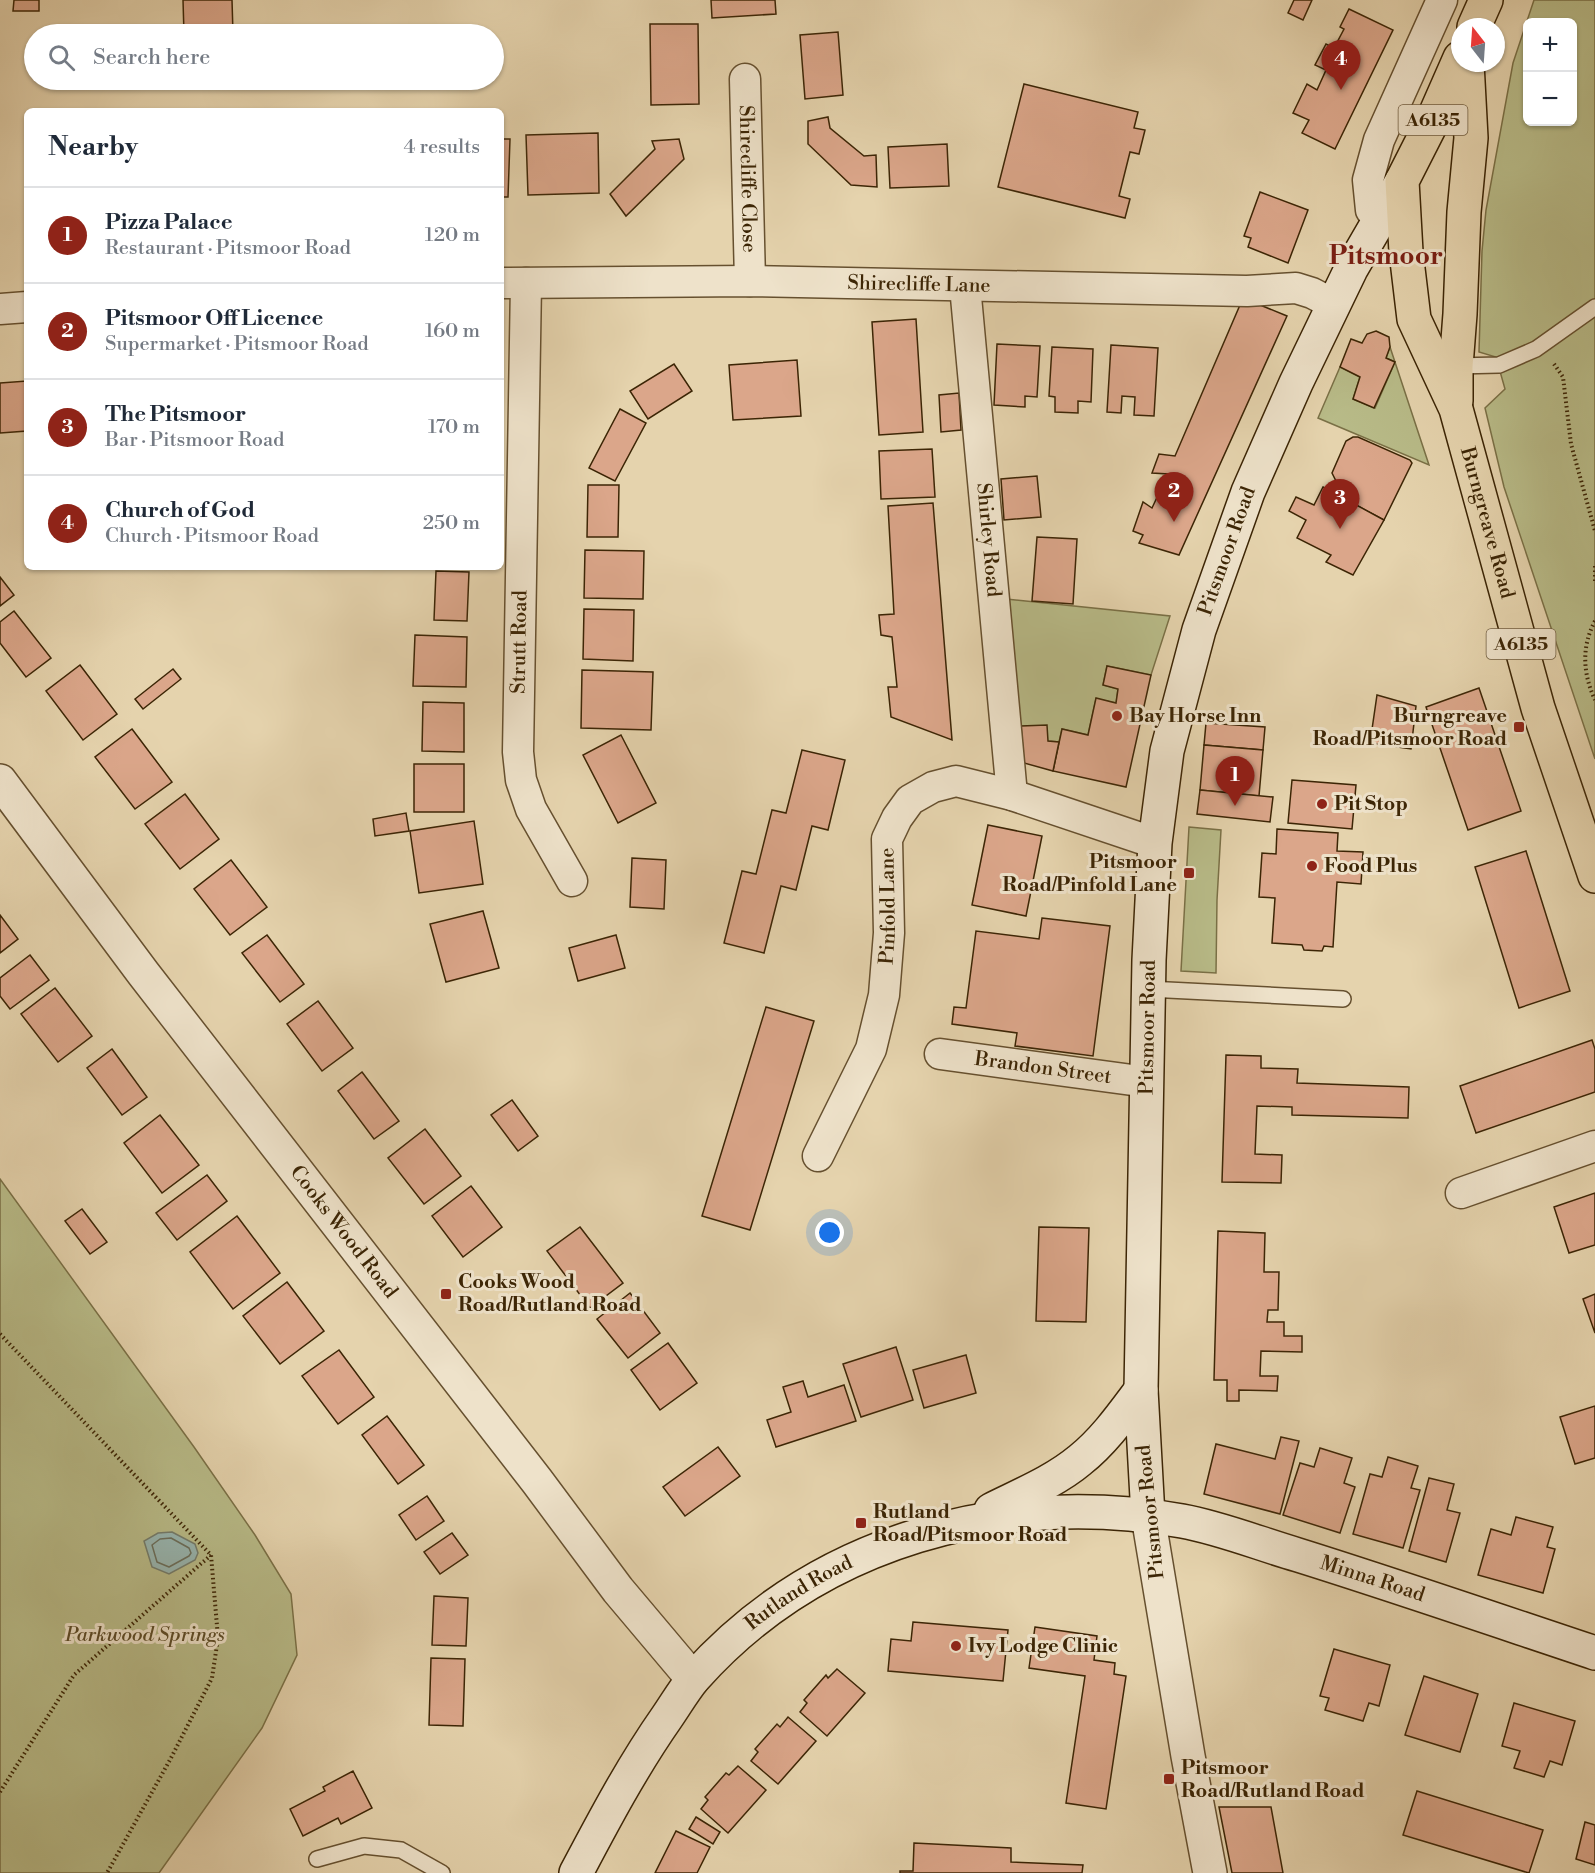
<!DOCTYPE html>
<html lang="en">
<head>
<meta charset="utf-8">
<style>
	body { margin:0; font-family:"Libre Bodoni",serif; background:#f6f6f7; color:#1f2937 }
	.controls { position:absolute; right:18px; top:18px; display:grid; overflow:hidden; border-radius:9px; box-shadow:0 2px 4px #0004 }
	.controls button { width:54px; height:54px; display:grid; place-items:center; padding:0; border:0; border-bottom:2px solid #e0e1e3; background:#fff; color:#1f2937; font:30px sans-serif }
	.compass { position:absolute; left:1451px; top:18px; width:54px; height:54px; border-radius:50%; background:#fff; box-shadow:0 2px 4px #0004; rotate:343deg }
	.you { position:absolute; left:830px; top:1233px; width:21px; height:21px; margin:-15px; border:4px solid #fff; border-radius:50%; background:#1a73e8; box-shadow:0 0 0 9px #1a73e833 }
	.badge { display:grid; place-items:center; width:39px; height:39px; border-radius:50%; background:#8f2418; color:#fff; font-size:20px; font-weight:700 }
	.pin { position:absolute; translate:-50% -50px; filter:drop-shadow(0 2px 3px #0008) }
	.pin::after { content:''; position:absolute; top:32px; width:21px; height:18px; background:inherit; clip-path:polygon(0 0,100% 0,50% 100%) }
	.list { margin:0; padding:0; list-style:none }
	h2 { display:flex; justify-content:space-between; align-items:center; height:78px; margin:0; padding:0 24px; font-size:26px }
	h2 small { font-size:20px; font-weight:400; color:#747a83 }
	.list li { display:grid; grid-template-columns:39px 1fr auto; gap:18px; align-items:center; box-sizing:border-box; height:96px; padding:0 24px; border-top:2px solid #e0e1e3 }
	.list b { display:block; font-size:22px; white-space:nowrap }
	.list p { margin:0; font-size:20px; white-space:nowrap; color:#747a83 }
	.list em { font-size:20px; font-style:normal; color:#747a83 }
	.icon { flex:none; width:33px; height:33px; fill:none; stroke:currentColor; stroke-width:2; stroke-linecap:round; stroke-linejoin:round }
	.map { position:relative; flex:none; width:1595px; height:1873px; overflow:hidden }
	.search { position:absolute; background:#fff; box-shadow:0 2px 4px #0004; left:24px; top:24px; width:480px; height:66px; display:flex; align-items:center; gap:15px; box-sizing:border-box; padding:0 21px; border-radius:33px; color:#747a83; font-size:22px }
	.panel { position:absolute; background:#fff; box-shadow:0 2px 4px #0004; left:24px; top:108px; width:480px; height:462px; border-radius:9px }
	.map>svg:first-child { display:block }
	.green { fill:#b8bb88; stroke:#7a7046; stroke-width:1.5; fill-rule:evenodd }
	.water { fill:#97b6b1; stroke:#737c6c; stroke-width:1.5 }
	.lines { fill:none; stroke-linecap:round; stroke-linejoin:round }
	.shore { stroke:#6a6e5b; stroke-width:1.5 }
	.building { fill:#dba68a; stroke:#3c2505; stroke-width:1.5 }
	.service-casing { stroke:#66502f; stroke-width:18 }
	.minor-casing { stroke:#66502f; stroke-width:33 }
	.tertiary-casing { stroke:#66502f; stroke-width:36 }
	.secondary-casing { stroke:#3c2505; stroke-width:36 }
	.primary-casing { stroke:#3c2505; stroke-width:36 }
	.path { stroke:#3c2505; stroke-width:4; stroke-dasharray:1.5 3; stroke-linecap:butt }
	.service { stroke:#eee2ca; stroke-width:15 }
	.minor { stroke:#eee2ca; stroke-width:30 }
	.tertiary { stroke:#eee2ca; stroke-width:33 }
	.secondary { stroke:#eee2ca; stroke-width:33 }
	.primary { stroke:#e5d3ad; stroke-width:33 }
	.poi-dot { fill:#8f2418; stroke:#eee2ca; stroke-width:2 }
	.labels { text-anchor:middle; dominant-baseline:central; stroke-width:6; stroke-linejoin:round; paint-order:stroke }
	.shield { fill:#eee2ca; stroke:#715e40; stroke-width:1.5 }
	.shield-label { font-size:18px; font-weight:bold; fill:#3c2505 }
	.street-label { font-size:20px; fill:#3c2505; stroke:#eee2ca }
	.poi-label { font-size:20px; font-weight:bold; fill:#3c2505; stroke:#eee2ca; text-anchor:start }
	.park-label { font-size:20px; font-style:italic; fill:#5b4a26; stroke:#eee2ca }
	.district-label { font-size:26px; font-weight:bold; fill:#7a1f14; stroke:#eee2ca }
</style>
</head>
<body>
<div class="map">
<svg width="1595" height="1873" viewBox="0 0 1595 1873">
	<rect width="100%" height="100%" fill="#e5d3ad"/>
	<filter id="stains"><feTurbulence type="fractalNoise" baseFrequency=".00333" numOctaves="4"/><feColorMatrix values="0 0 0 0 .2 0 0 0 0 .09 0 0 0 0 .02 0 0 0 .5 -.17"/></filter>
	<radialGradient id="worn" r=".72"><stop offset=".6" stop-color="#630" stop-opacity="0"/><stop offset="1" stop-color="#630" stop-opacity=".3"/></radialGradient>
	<g class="green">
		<path d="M1534,0h61v759l-91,-272 -19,-79 20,-19 -9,-32 -17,-5 3,-101 4,-41 27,-147zM1528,22h44v100h-44z"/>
		<polygon points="1390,347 1429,465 1318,418 1340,367 1360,377 1353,399 1375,408 1395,362 1386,358"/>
		<polygon points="1006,599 1170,616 1151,675 1107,666 1103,685 1118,689 1116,703 1096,699 1088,735 1062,729 1059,742 1048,741 1021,726"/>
		<polygon points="1189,827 1221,830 1217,900 1216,973 1181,971"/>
		<polygon points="0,1179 194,1447 255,1535 291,1594 297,1655 262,1728 159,1873 0,1873"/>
	</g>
	<polygon class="water" points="172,1532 195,1544 198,1553 195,1560 169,1574 152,1567 144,1541 158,1533"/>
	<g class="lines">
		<polygon class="shore" points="171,1538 189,1548 191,1553 189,1556 169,1567 157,1562 152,1545 160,1539"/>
	</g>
	<g class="building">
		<polygon points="14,0 39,0 39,11 13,11"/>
		<polygon points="183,0 232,0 233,34 184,34"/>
		<polygon points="711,0 775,0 776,14 712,18"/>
		<polygon points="1294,0 1312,0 1303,20 1288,13"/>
		<polygon points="1349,9 1393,30 1335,149 1302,133 1309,120 1293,113 1307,84 1317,90 1326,70 1315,65 1326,44 1334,48 1344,29 1340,27"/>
		<polygon points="650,24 698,24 699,104 651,105"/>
		<polygon points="838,32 843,95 805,99 800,35"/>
		<polygon points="227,80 254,80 254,87 228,87"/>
		<polygon points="1024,84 1138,112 1134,128 1145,130 1139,154 1130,152 1119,196 1130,199 1125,218 998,187"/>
		<polygon points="828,117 830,128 864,156 876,155 877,187 851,185 808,144 808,121"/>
		<polygon points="598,133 599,193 528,195 526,135"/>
		<polygon points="501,139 510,139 508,197 501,197"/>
		<polygon points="679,139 684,159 626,216 610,194 655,149 652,141"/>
		<polygon points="947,144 949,186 890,188 888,147"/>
		<polygon points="1260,192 1308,210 1288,263 1248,247 1251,238 1244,236"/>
		<polygon points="1243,298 1287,316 1179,555 1139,543 1143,535 1133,531 1143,502 1152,508 1168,474 1152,473 1159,454 1175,456"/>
		<polygon points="916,319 923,432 879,435 872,322"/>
		<polygon points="1376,331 1389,337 1390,347 1386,358 1395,362 1374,408 1353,399 1360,377 1340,367 1351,339 1362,343 1367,334"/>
		<polygon points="997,344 1040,346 1037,397 1025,396 1025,407 994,405"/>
		<polygon points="1111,345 1158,348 1154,416 1134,415 1135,397 1122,396 1121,413 1107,412"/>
		<polygon points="1052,347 1093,349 1091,402 1078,401 1078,413 1055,412 1055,397 1049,396"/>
		<polygon points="797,360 801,416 733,420 729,365"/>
		<polygon points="674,364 692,391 648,419 630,391"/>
		<polygon points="27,381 27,431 0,433 0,383"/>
		<polygon points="959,393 961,430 941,432 939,395"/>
		<polygon points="620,409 646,423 615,481 589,468"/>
		<polygon points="1353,437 1358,437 1410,460 1412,463 1384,520 1339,496 1343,487 1337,483 1332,473 1346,441"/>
		<polygon points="932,449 935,497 881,499 879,451"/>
		<polygon points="1037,476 1041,517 1004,520 1001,479"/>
		<polygon points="588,485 619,485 618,537 587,537"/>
		<polygon points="1323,487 1384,520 1353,575 1326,562 1331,555 1297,538 1306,520 1289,511 1296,497 1314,505"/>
		<polygon points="933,503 952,740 891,717 888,687 897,687 892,637 881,635 879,615 894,614 888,506"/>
		<polygon points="1037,537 1077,539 1073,604 1032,601"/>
		<polygon points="585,550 644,551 643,599 584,598"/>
		<polygon points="436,571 469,572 467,621 434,620"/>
		<polygon points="0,577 14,595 0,606"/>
		<polygon points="584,609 634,610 633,661 583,659"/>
		<polygon points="14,611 51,658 26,677 0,643 0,622"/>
		<polygon points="415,635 467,637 466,687 413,686"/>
		<polygon points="80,665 117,714 83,740 46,691"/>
		<polygon points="1107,666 1151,675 1126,787 1053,771 1062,729 1088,735 1096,698 1116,703 1118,689 1103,685"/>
		<polygon points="173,669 181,679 143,709 135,699"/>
		<polygon points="582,670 653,672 651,730 581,728"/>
		<polygon points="1479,688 1521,811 1468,830 1426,707"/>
		<polygon points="1377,695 1416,706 1411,749 1370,743"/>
		<polygon points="423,702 464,703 464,752 422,751"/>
		<polygon points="1206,723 1265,727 1263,750 1204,745"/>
		<polygon points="1047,725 1048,741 1059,742 1053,771 1024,763 1021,726"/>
		<polygon points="132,729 172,782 135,809 95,757"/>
		<polygon points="621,735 656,803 618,823 583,755"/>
		<polygon points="1204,745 1263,750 1259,796 1200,790"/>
		<polygon points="802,750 845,760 828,830 812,826 796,890 781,886 764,953 724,943 742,871 756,874 772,810 786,813"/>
		<rect x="414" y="764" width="50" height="48"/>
		<polygon points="1292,780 1356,785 1352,829 1288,823"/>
		<polygon points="1200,790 1273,797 1270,822 1197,814"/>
		<polygon points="185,794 219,839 180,869 145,824"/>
		<polygon points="406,813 409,831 375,836 373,819"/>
		<polygon points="474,821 483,884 419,893 410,831"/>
		<polygon points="988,825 1042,836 1026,916 972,905"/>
		<polygon points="1277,829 1338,833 1337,851 1363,852 1361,884 1337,882 1333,947 1324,946 1322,951 1304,950 1302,945 1272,943 1275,898 1259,897 1262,853 1276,854"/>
		<polygon points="1526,851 1570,991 1519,1008 1475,867"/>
		<polygon points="632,858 666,860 664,909 630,907"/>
		<polygon points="231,860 267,907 230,935 194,889"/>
		<polygon points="483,911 499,968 446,982 430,924"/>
		<polygon points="0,915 18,939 0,953"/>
		<polygon points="1042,918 1110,926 1093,1056 1015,1046 1017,1033 952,1024 954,1007 966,1008 976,931 1039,939"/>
		<polygon points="267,935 304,984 280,1002 242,953"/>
		<polygon points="616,935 625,968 578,981 569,948"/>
		<polygon points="30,955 49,980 10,1009 0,996 0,978"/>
		<polygon points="55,988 92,1036 58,1062 21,1014"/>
		<polygon points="318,1001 353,1048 322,1071 287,1024"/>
		<polygon points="766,1007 814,1021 750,1230 702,1216"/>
		<polygon points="1592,1040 1595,1049 1595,1092 1476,1133 1460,1086"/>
		<polygon points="112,1049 147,1097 122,1115 87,1068"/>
		<polygon points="1226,1055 1261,1056 1261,1068 1298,1069 1297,1083 1409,1087 1408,1118 1292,1115 1292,1107 1257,1106 1255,1154 1282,1155 1281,1183 1222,1182"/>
		<polygon points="362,1072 399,1121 374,1139 338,1091"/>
		<polygon points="512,1100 538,1136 518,1151 491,1115"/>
		<polygon points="160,1115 199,1165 162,1193 124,1143"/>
		<polygon points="425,1129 461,1176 424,1204 388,1158"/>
		<polygon points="207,1175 227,1201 177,1240 156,1213"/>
		<polygon points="471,1186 502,1227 463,1257 432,1216"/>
		<polygon points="1595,1193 1595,1245 1569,1253 1554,1207"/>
		<polygon points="82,1209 107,1242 90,1254 65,1221"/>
		<polygon points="237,1216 280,1273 233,1309 190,1252"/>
		<polygon points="580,1227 623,1283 590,1308 547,1251"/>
		<polygon points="1039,1227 1089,1228 1086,1322 1036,1321"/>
		<polygon points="1218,1231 1265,1233 1264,1272 1279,1272 1278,1310 1268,1310 1267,1322 1284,1322 1284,1336 1302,1336 1302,1352 1261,1351 1260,1376 1278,1376 1277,1391 1239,1390 1239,1401 1227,1401 1227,1380 1214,1380"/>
		<polygon points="287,1282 324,1331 280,1364 243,1316"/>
		<polygon points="630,1293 660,1333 628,1358 597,1319"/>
		<polygon points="1595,1294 1595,1333 1583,1299"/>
		<polygon points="668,1343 697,1383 660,1410 631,1370"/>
		<polygon points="896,1347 913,1400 861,1417 843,1364"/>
		<polygon points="339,1350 374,1397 338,1424 302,1376"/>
		<polygon points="966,1355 976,1393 924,1408 913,1370"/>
		<polygon points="803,1381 808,1397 844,1385 856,1421 776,1447 767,1420 791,1412 783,1387"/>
		<polygon points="1595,1406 1595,1458 1575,1464 1560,1417"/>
		<polygon points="387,1416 424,1465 398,1484 362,1435"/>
		<polygon points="1281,1437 1299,1441 1280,1514 1204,1494 1216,1444 1275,1459"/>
		<polygon points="718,1447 740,1476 685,1516 663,1487"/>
		<polygon points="1320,1448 1352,1458 1344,1483 1355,1487 1340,1533 1283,1515 1300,1463 1314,1467"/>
		<polygon points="1388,1457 1418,1466 1411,1488 1420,1490 1403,1548 1353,1534 1370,1474 1382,1477"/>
		<polygon points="1429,1478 1454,1484 1447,1510 1460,1513 1446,1562 1409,1551"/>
		<polygon points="427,1496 444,1521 416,1540 399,1515"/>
		<polygon points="1516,1517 1553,1527 1547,1547 1555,1549 1543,1593 1478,1575 1491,1529 1511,1535"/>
		<polygon points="452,1533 468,1555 440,1574 424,1552"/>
		<polygon points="434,1596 468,1598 466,1646 432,1645"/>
		<polygon points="913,1622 1008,1630 1003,1681 888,1671 891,1639 911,1641"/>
		<polygon points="1035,1627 1097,1636 1094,1660 1115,1663 1114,1674 1126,1676 1106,1809 1066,1803 1085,1676 1029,1668"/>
		<polygon points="1334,1649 1390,1665 1379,1706 1369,1703 1363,1721 1325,1710 1329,1698 1320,1696"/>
		<polygon points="431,1658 465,1659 463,1726 429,1725"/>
		<polygon points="837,1669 865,1693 827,1736 800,1712 807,1703 804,1700 826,1675 828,1678"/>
		<polygon points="1424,1676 1478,1694 1460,1752 1405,1735"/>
		<polygon points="1514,1703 1575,1721 1562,1765 1550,1761 1544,1777 1514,1768 1520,1751 1502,1746"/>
		<polygon points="788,1717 816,1741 778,1784 751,1761 758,1752 755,1749 777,1724 780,1727"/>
		<polygon points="738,1766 766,1790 728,1833 701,1809 708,1800 705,1797 726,1773 729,1775"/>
		<polygon points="353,1771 372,1808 341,1824 338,1818 303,1836 290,1809 325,1791 323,1787"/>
		<polygon points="1417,1791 1543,1830 1529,1873 1403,1835"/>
		<polygon points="1219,1807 1271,1807 1283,1873 1232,1873"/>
		<polygon points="696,1817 720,1832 713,1844 689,1829"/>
		<polygon points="1585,1822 1595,1825 1595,1865 1576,1859"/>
		<polygon points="676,1831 710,1847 697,1873 655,1873"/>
		<polygon points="914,1843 1011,1848 1011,1862 1083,1865 1082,1873 900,1873 900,1871 913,1871"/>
	</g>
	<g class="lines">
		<g class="service-casing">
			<g id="service">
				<polyline points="1456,366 1499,365 1536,349 1595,307"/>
				<polyline points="1148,989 1343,999"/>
				<polyline points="317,1859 364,1846 401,1850 442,1873"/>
			</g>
		</g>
		<g class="minor-casing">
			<g id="minor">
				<path id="s1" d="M745,79l5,202"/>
				<polyline points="1380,219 1371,210 1368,180 1379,140 1442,0"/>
				<path id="s2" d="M501,283l249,-2 497,10 49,-3 16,5 21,11"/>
				<polyline points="526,283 518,752 521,780 531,809 572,881"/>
				<path id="s3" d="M965,286l47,509"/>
				<polyline points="0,309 27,307"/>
				<path id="s4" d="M940,1054l207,28"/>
				<path id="s5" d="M818,1156l53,-107 13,-54 5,-62 -2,-94 10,-21 13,-18 23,-13 23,-6 56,14 143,48"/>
				<polyline points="1461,1193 1595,1146"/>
			</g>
		</g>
		<g class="tertiary-casing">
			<g id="tertiary">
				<path id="s6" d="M0,781l143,192 394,508 81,109 75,89"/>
				<polyline points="1148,1516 1188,1756 1210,1873"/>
			</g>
		</g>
		<g class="secondary-casing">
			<g id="secondary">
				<path d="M991,1510c30,-15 64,-29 89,-50 24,-19 43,-46 61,-70"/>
				<path id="s7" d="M1148,1516l-7,-126 8,-430 6,-117 12,-92 32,-121 49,-138 48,-109 55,-114 51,-88"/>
				<path id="s8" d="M576,1873c28,-53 56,-106 91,-156 9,-13 17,-27 27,-39 124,-139 309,-188 488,-157 39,7 78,23 116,34 99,31 198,65 297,98"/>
			</g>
		</g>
		<g class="primary-casing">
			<g id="primary">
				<polyline points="1474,27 1486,0"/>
				<path id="s9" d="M1460,58l-29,66 -29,57 4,71 8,67 42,90 82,299 57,168"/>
				<polyline points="1456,401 1456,366 1460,314 1464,212 1471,138 1467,63"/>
			</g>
		</g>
		<g class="path">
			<polyline points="1554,364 1563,377 1571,444 1595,531"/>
			<polyline points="1595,566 1595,582"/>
			<path d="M1595,621c-14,26 -12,53 0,79"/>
			<polyline points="0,1334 211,1555 218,1638 212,1678 171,1758 107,1873"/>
			<polyline points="0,1792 74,1675 211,1555"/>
		</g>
		<use href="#service" class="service"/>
		<use href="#minor" class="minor"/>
		<use href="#tertiary" class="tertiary"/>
		<use href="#secondary" class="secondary"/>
		<use href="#primary" class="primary"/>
	</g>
	<g class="poi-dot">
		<circle cx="1117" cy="716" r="6"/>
		<rect x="1513" y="721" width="12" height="12" rx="3"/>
		<circle cx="1322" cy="804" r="6"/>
		<circle cx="1312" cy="866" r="6"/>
		<rect x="1183" y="867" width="12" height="12" rx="3"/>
		<rect x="440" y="1288" width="12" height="12" rx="3"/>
		<rect x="855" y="1517" width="12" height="12" rx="3"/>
		<circle cx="956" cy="1646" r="6"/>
		<rect x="1163" y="1773" width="12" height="12" rx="3"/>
	</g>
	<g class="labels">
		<g class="shield">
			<rect x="1398.5" y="105" width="69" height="30" rx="4.5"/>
			<rect x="1486.5" y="629" width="69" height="30" rx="4.5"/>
		</g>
		<g class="shield-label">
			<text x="1433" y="120">A6135</text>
			<text x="1521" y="644">A6135</text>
		</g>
		<g class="street-label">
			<text stroke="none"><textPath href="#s1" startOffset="100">Shirecliffe Close</textPath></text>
			<text stroke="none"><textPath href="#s2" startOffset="418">Shirecliffe Lane</textPath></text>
			<text stroke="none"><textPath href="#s9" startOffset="492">Burngreave Road</textPath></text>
			<text stroke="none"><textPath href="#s3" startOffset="255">Shirley Road</textPath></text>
			<text stroke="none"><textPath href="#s7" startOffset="975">Pitsmoor Road</textPath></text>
			<text transform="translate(520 642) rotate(-89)">Strutt Road</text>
			<text stroke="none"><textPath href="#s5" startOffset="264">Pinfold Lane</textPath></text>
			<text stroke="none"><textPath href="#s7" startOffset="489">Pitsmoor Road</textPath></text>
			<text stroke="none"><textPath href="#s4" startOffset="104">Brandon Street</textPath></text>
			<text stroke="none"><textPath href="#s6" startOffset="567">Cooks Wood Road</textPath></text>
			<text transform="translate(1151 1512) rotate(-96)">Pitsmoor Road</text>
			<text stroke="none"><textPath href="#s8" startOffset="963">Minna Road</textPath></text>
			<text stroke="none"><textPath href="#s8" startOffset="364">Rutland Road</textPath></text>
		</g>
		<g class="poi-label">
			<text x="1129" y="716">Bay Horse Inn</text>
			<text x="1507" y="716" text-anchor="end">Burngreave<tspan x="1507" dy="23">Road/Pitsmoor Road</tspan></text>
			<text x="1334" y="804">Pit Stop</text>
			<text x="1177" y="862" text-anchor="end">Pitsmoor<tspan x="1177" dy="23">Road/Pinfold Lane</tspan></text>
			<text x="1324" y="866">Food Plus</text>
			<text x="458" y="1282">Cooks Wood<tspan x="458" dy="23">Road/Rutland Road</tspan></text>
			<text x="873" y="1512">Rutland<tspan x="873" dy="23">Road/Pitsmoor Road</tspan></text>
			<text x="968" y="1646">Ivy Lodge Clinic</text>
			<text x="1181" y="1768">Pitsmoor<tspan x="1181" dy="23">Road/Rutland Road</tspan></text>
		</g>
		<g class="park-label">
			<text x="145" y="1635">Parkwood Springs</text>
		</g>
		<g class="district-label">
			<text x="1386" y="256">Pitsmoor</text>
		</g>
	</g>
	<rect width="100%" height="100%" filter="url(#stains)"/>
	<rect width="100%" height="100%" fill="url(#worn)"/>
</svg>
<div class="controls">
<button>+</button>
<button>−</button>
</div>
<svg class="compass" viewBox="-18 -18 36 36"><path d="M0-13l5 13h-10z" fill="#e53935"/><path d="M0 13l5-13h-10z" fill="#747a83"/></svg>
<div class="you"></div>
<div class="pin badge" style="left:1235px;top:806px">1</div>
<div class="pin badge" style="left:1174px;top:522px">2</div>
<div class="pin badge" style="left:1340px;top:529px">3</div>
<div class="pin badge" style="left:1341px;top:90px">4</div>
<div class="search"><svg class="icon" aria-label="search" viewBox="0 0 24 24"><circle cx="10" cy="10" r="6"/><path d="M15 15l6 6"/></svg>Search here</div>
<section class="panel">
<h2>Nearby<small>4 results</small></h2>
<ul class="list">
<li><span class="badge">1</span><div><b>Pizza Palace</b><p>Restaurant · Pitsmoor Road</p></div><em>120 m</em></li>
<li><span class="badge">2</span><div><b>Pitsmoor Off Licence</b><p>Supermarket · Pitsmoor Road</p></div><em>160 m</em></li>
<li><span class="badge">3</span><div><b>The Pitsmoor</b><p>Bar · Pitsmoor Road</p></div><em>170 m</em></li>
<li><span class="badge">4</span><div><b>Church of God</b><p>Church · Pitsmoor Road</p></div><em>250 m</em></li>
</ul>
</section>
</div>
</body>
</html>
